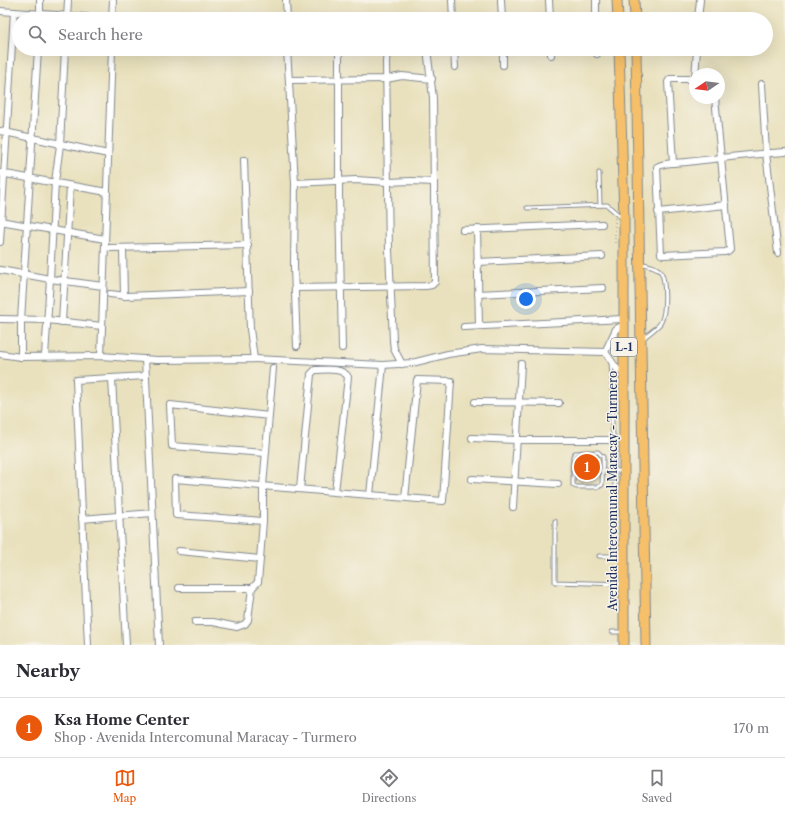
<!DOCTYPE html>
<html lang="en">
<head>
<meta charset="utf-8">
<style>
	body { margin:0; font-family:"Libre Caslon Text",serif; background:#f7f7f7; color:#2b2b33 }
	.compass { position:absolute; left:689px; top:68px; width:36px; height:36px; border-radius:50%; background:#fff; box-shadow:0 4px 16px #0002; rotate:257deg }
	.you { position:absolute; left:526px; top:299px; width:14px; height:14px; margin:-10px; border:3px solid #fff; border-radius:50%; background:#1a73e8; box-shadow:0 0 0 6px #1a73e833 }
	.badge { display:grid; place-items:center; width:26px; height:26px; border-radius:50%; background:#ea580c; color:#fff; font-size:13px; font-weight:700 }
	.pin { position:absolute; translate:-50% -50%; border:2px solid #fff; box-shadow:0 1px 4px #0006 }
	.list { margin:0; padding:0; list-style:none }
	h2 { display:flex; justify-content:space-between; align-items:center; height:52px; margin:0; padding:0 16px; font-size:17px }
	h2 small { font-size:13px; font-weight:400; color:#7c7c81 }
	.list li { display:grid; grid-template-columns:26px 1fr auto; gap:12px; align-items:center; box-sizing:border-box; height:60px; padding:0 16px; border-top:1px solid #e1e1e2 }
	.list b { display:block; font-size:15px; white-space:nowrap }
	.list p { margin:0; font-size:13px; white-space:nowrap; color:#7c7c81 }
	.list em { font-size:13px; font-style:normal; color:#7c7c81 }
	.icon { flex:none; width:22px; height:22px; fill:none; stroke:currentColor; stroke-width:2; stroke-linecap:round; stroke-linejoin:round }
	.map { position:relative; flex:none; width:785px; height:645px; overflow:hidden }
	.search { position:absolute; background:#fff; box-shadow:0 4px 16px #0002; left:12px; right:12px; top:12px; height:44px; display:flex; align-items:center; gap:10px; box-sizing:border-box; padding:0 14px; border-radius:22px; color:#7c7c81; font-size:15px }
	.sheet { height:112px; background:#fff }
	nav { display:flex; justify-content:space-around; align-items:center; box-sizing:border-box; height:56px; border-top:1px solid #e1e1e2; background:#fff; font-size:11px; color:#7c7c81 }
	nav a { display:grid; justify-items:center; gap:2px }
	nav .on { color:#ea580c }
	.map>svg:first-child { display:block }
	.lines { fill:none; stroke-linecap:round; stroke-linejoin:round }
	.lane-casing { stroke:#82888e; stroke-width:5 }
	.street-casing { stroke:#82888e; stroke-width:8 }
	.primary-casing { stroke:#82888e; stroke-width:11 }
	.path { stroke:#82888e; stroke-width:1; stroke-dasharray:1 3; stroke-linecap:butt }
	.lane { stroke:#fff; stroke-width:3 }
	.street { stroke:#fff; stroke-width:6 }
	.primary { stroke:#f6c06b; stroke-width:9 }
	.labels { text-anchor:middle; dominant-baseline:central; stroke-width:3; stroke-linejoin:round; paint-order:stroke }
	.shield { fill:#f7f3e8; stroke:#5d6a87; stroke-width:1 }
	.shield-label { font-size:11px; font-weight:bold; fill:#1b2f5e }
	.street-label { font-size:12px; fill:#1b2f5e; stroke:#f7f3e8 }
</style>
</head>
<body>
<div class="map">
<svg width="785" height="645" viewBox="0 0 785 645">
	<rect width="100%" height="100%" fill="#f7f3e8"/>
	<filter id="ink" filterUnits="userSpaceOnUse"><feTurbulence type="fractalNoise" baseFrequency=".025" numOctaves="2"/><feDisplacementMap in="SourceGraphic" scale="8" xChannelSelector="R" yChannelSelector="G"/><feConvolveMatrix kernelMatrix="1 2 1 2 8 2 1 2 1" color-interpolation-filters="sRGB"/></filter>
	<filter id="wash" filterUnits="userSpaceOnUse"><feTurbulence type="fractalNoise" baseFrequency=".012" numOctaves="4" result="noise"/><feDisplacementMap in="SourceGraphic" scale="16" xChannelSelector="R" yChannelSelector="G"/><feGaussianBlur stdDeviation="0.9" result="paint"/><feColorMatrix in="noise" values="0 0 0 0 0 0 0 0 0 0 0 0 0 0 0 0 0 1.4 0 .05"/><feComposite in="paint" operator="in"/></filter>
	<g filter="url(#wash)">
		<rect width="100%" height="100%" fill="#e9e1bd"/>
	</g>
	<g filter="url(#ink)">
		<g class="lines">
			<g class="lane-casing">
				<g id="lane">
					<polyline points="599,173 600,205"/>
					<polyline points="527,208 607,205 622,218"/>
					<path d="M641,264c6,0 16,3 20,8 5,9 5,41 0,50 -4,7 -13,11 -18,17"/>
					<polyline points="611,362 612,378 612,428 614,440 615,486"/>
					<polygon points="598,452 603,457 602,485 598,487 576,487 573,485 573,456 575,453"/>
					<polyline points="573,471 623,471"/>
					<polyline points="555,521 555,582 623,584"/>
					<polyline points="599,556 623,556"/>
					<polyline points="612,632 622,632"/>
				</g>
			</g>
			<g class="street-casing">
				<g id="street">
					<polyline points="452,0 453,19"/>
					<polyline points="501,0 502,19"/>
					<polyline points="549,0 550,19"/>
					<polyline points="596,0 596,19"/>
					<polyline points="286,1 287,19"/>
					<polyline points="0,11 112,19"/>
					<polyline points="67,18 68,0"/>
					<polyline points="40,19 40,0"/>
					<polyline points="112,19 113,0"/>
					<polyline points="698,19 700,0"/>
					<polyline points="287,49 295,183 294,267 297,346"/>
					<polyline points="339,49 339,195 342,348"/>
					<polyline points="387,49 386,62 389,250 393,341 394,349 402,364"/>
					<polyline points="454,49 455,67"/>
					<polyline points="503,49 503,65"/>
					<polyline points="551,49 551,55"/>
					<polyline points="597,49 597,54"/>
					<polyline points="695,79 697,49"/>
					<polyline points="289,80 386,79 402,76 432,79"/>
					<polyline points="762,84 766,153 778,253"/>
					<path d="M715,98c5,50 10,100 15,151l-2,2 -3,1 -62,3 -2,-1 -4,-87c7,-5 21,-4 30,-5 32,-4 65,-8 98,-10"/>
					<polyline points="0,131 108,154"/>
					<polyline points="244,160 250,329 254,359"/>
					<polyline points="673,163 668,82 670,79 695,79"/>
					<polyline points="0,173 107,192"/>
					<polyline points="295,183 356,180 388,182 411,181 434,182"/>
					<polyline points="658,212 726,205"/>
					<polyline points="0,221 105,239"/>
					<polyline points="477,229 479,326"/>
					<polyline points="463,230 602,224"/>
					<polyline points="0,242 14,12"/>
					<polyline points="110,248 248,245"/>
					<polyline points="123,249 124,296"/>
					<polyline points="477,262 602,256"/>
					<polyline points="0,270 50,279 103,286"/>
					<polyline points="295,288 426,286 432,285 435,282 433,98 427,49"/>
					<polyline points="110,294 126,296 249,291"/>
					<polyline points="478,294 603,288"/>
					<polyline points="0,319 47,320 102,326"/>
					<polyline points="62,322 70,186"/>
					<polyline points="464,327 623,319"/>
					<polyline points="605,352 616,329 623,325"/>
					<polyline points="605,352 617,369 624,373"/>
					<polyline points="0,354 21,357 101,356 157,360 254,359 383,365 412,363 448,354 482,349 605,352"/>
					<polyline points="45,356 50,279 55,182 60,145 65,49"/>
					<polyline points="101,356 112,49"/>
					<polyline points="21,357 21,320 38,49"/>
					<polyline points="145,359 159,645"/>
					<polyline points="112,378 126,645"/>
					<polyline points="475,402 559,403"/>
					<polyline points="472,438 517,440 625,440"/>
					<polyline points="265,453 172,446 170,405 269,416"/>
					<polyline points="472,479 558,484"/>
					<path d="M300,489l11,-115 4,-4c10,0 27,-3 33,7l-13,115"/>
					<polyline points="370,495 383,365"/>
					<polyline points="513,507 521,364"/>
					<polyline points="82,519 152,513"/>
					<polyline points="263,521 176,515 175,479 443,501 451,381 417,380 405,498"/>
					<polyline points="179,551 260,559 263,521 263,486 273,368"/>
					<polyline points="179,588 252,588 258,582 260,559"/>
					<polyline points="195,622 213,622 237,627 245,624 248,620 252,588"/>
					<polyline points="88,645 76,380 146,376"/>
				</g>
			</g>
			<g class="primary-casing">
				<g id="primary">
					<polyline points="617,0 618,19"/>
					<polyline points="634,0 635,19"/>
					<polyline points="619,49 624,219 624,645"/>
					<polyline points="636,49 646,645"/>
				</g>
			</g>
			<polyline class="path" points="615,218 615,245"/>
			<use href="#lane" class="lane"/>
			<use href="#street" class="street"/>
			<use href="#primary" class="primary"/>
		</g>
	</g>
	<g class="labels">
		<rect class="shield" x="611" y="338" width="26" height="18" rx="3"/>
		<g class="shield-label">
			<text x="624" y="347">L-1</text>
		</g>
		<g class="street-label">
			<text transform="translate(612 491) rotate(-90)">Avenida Intercomunal Maracay - Turmero</text>
		</g>
	</g>
</svg>
<svg class="compass" viewBox="-18 -18 36 36"><path d="M0-13l5 13h-10z" fill="#e53935"/><path d="M0 13l5-13h-10z" fill="#7c7c81"/></svg>
<div class="you"></div>
<div class="pin badge" style="left:587px;top:467px">1</div>
<div class="search"><svg class="icon" aria-label="search" viewBox="0 0 24 24"><circle cx="10" cy="10" r="6"/><path d="M15 15l6 6"/></svg>Search here</div>
</div>
<section class="sheet">
<h2>Nearby<small></small></h2>
<ul class="list">
<li><span class="badge">1</span><div><b>Ksa Home Center</b><p>Shop · Avenida Intercomunal Maracay - Turmero</p></div><em>170 m</em></li>
</ul>
</section>
<nav>
<a class="on"><svg class="icon" aria-label="map" viewBox="0 0 24 24"><path d="M3 6l6-2 6 2 6-2v14l-6 2-6-2-6 2zM9 4v14M15 6v14"/></svg>Map</a>
<a><svg class="icon" aria-label="directions" viewBox="0 0 24 24"><path d="M12 3l9 9-9 9-9-9zM9 14v-3h6M13 9l2 2-2 2"/></svg>Directions</a>
<a><svg class="icon" aria-label="saved" viewBox="0 0 24 24"><path d="M7 4h10v16l-5-4-5 4z"/></svg>Saved</a>
</nav>
</body>
</html>
